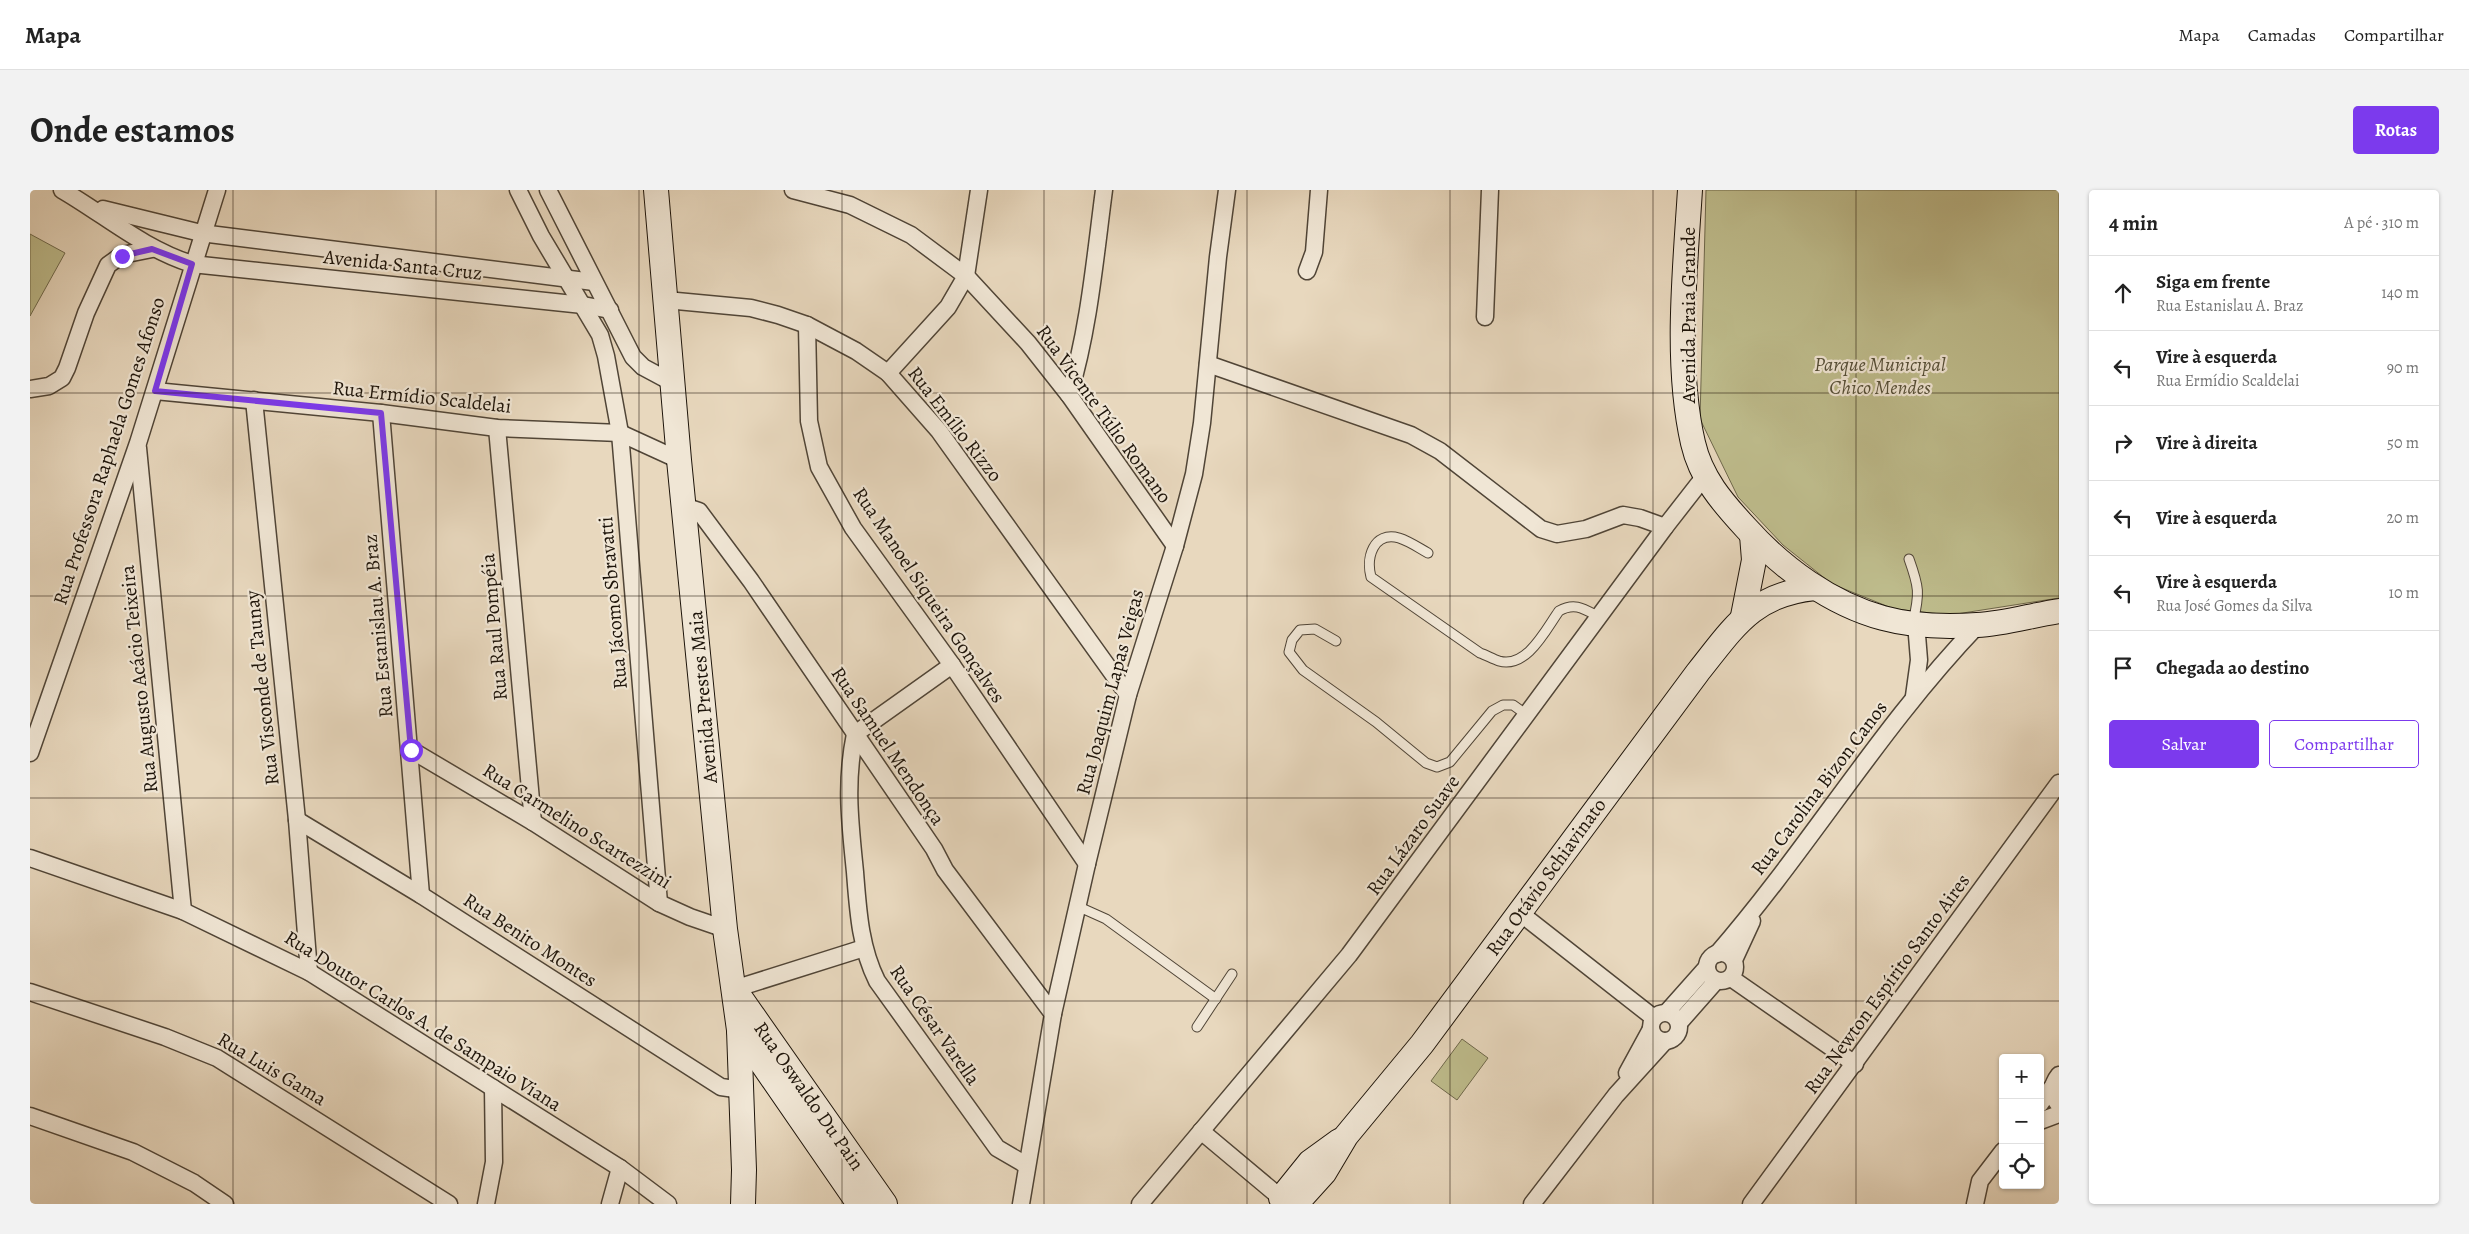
<!DOCTYPE html>
<html lang="pt">
<head>
<meta charset="utf-8">
<style>
	body { margin:0; font-family:Alegreya,serif; background:#f2f2f2; color:#222 }
	.controls { position:absolute; right:15px; bottom:15px; display:grid; overflow:hidden; border-radius:5px; box-shadow:0 1px 4px #0004 }
	.controls button { width:45px; height:45px; display:grid; place-items:center; padding:0; border:0; border-bottom:1px solid #e0e0e0; background:#fff; color:#222; font:25px sans-serif }
	.stop { position:absolute; width:15px; height:15px; margin:-11px; border:4px solid #7c3aed; border-radius:50%; background:#fff }
	.stop.end { background:#7c3aed; border-color:#fff; box-shadow:0 1px 5px #0008 }
	.list { margin:0; padding:0; list-style:none }
	h2 { display:flex; justify-content:space-between; align-items:center; height:65px; margin:0; padding:0 20px; font-size:21px }
	h2 small { font-size:16px; font-weight:400; color:#767676 }
	.list li { display:grid; grid-template-columns:32px 1fr auto; gap:15px; align-items:center; box-sizing:border-box; height:75px; padding:0 20px; border-top:1px solid #e0e0e0 }
	.list b { display:block; font-size:19px; white-space:nowrap }
	.list p { margin:0; font-size:16px; white-space:nowrap; color:#767676 }
	.list em { font-size:16px; font-style:normal; color:#767676 }
	.actions { display:flex; gap:10px; padding:15px 20px }
	.actions a { flex:1; padding:11px 0; border:1px solid #7c3aed; border-radius:5px; text-align:center; font-size:18px; color:#7c3aed }
	.actions .main { background:#7c3aed; color:#fff }
	.icon { flex:none; width:28px; height:28px; fill:none; stroke:currentColor; stroke-width:2; stroke-linecap:round; stroke-linejoin:round }
	.map { position:relative; flex:none; width:2029px; height:1014px; overflow:hidden; border-radius:5px }
	header { display:flex; align-items:center; gap:30px; box-sizing:border-box; height:70px; padding:0 25px; background:#fff; border-bottom:1px solid #e0e0e0 }
	header strong { font-size:24px }
	nav { display:flex; gap:28px; margin-inline-start:auto; font-size:18px }
	.intro { display:flex; align-items:center; justify-content:space-between; box-sizing:border-box; height:120px; padding:0 30px }
	h1 { margin:0; font-size:35px }
	.button { padding:12px 22px; border-radius:5px; background:#7c3aed; color:#fff; font-size:18px; font-weight:700 }
	main { display:flex; gap:30px; padding:0 30px }
	aside { flex:1; background:#fff; border-radius:5px; box-shadow:0 1px 4px #0004 }
	.map>svg:first-child { display:block }
	.green { fill:#bebc8c; stroke:#6e684b }
	.lines { fill:none; stroke-linecap:round; stroke-linejoin:round }
	.lane-casing { stroke:#504537; stroke-width:11 }
	.street-casing { stroke:#504537; stroke-width:19 }
	.secondary-casing { stroke:#1d140a; stroke-width:26 }
	.lane { stroke:#f0e6d5; stroke-width:9 }
	.street { stroke:#f0e6d5; stroke-width:16 }
	.secondary { stroke:#f0e6d5; stroke-width:24 }
	.route { stroke:#7c3aed; stroke-width:6 }
	.grid { fill:none; stroke:#1d140a; stroke-width:1; stroke-opacity:0.55 }
	.labels { text-anchor:middle; dominant-baseline:central; stroke-width:4.5; stroke-linejoin:round; paint-order:stroke }
	.street-label { font-size:20px; fill:#1d140a; stroke:#f0e6d5 }
	.park-label { font-size:20px; font-style:italic; fill:#554f38; stroke:#f0e6d5 }
</style>
</head>
<body>
<header>
<strong>Mapa</strong>
<nav><a>Mapa</a><a>Camadas</a><a>Compartilhar</a></nav>
</header>
<div class="intro"><h1>Onde estamos</h1><a class="button">Rotas</a></div>
<main>
<div class="map">
<svg width="2029" height="1014" viewBox="0 0 2029 1014">
	<rect width="100%" height="100%" fill="#e8d8be"/>
	<filter id="stains"><feTurbulence type="fractalNoise" baseFrequency=".004" numOctaves="4"/><feColorMatrix values="0 0 0 0 .2 0 0 0 0 .09 0 0 0 0 .02 0 0 0 .5 -.17"/></filter>
	<radialGradient id="worn" r=".72"><stop offset=".6" stop-color="#630" stop-opacity="0"/><stop offset="1" stop-color="#630" stop-opacity=".3"/></radialGradient>
	<g class="green">
		<polygon points="1676,0 2029,0 2029,408 1920,425 1864,419 1802,394 1753,355 1708,307 1670,229"/>
		<polygon points="0,44 35,63 0,126"/>
		<polygon points="1432,849 1458,868 1427,910 1401,891"/>
	</g>
	<g class="lines">
		<g class="lane-casing">
			<g id="lane">
				<path d="M1398,363c-9,-5 -19,-12 -29,-15 -26,-7 -33,20 -28,39l109,76c6,2 13,6 19,8 28,8 47,-32 60,-50 16,-9 25,-2 40,6"/>
				<path d="M1879,369c10,28 11,34 4,63"/>
				<polyline points="1306,451 1285,439 1270,440 1262,450 1259,462 1273,480 1346,532 1396,573 1407,577 1420,572 1462,521 1473,515 1483,515 1497,525"/>
				<polyline points="1047,716 1076,729 1186,809"/>
				<polyline points="1167,837 1202,784"/>
			</g>
		</g>
		<g class="street-casing">
			<g id="street">
				<path d="M32,0c43,25 82,59 130,74l391,41 27,5"/>
				<polyline points="488,0 511,46 570,145 576,166 590,243 629,713"/>
				<polyline points="518,0 603,167 613,177 641,192"/>
				<polyline points="763,0 820,15 881,45 936,86 998,153 1039,205 1145,356"/>
				<polyline points="73,19 171,43 564,92"/>
				<polyline points="1277,81 1284,62 1289,0"/>
				<polyline points="636,110 721,118 748,125 777,135 826,161 858,183 909,241 1098,505"/>
				<polyline points="1455,127 1460,0"/>
				<polyline points="777,135 779,231 789,277 823,338 922,475 1057,674"/>
				<polyline points="1178,174 1381,245 1410,261 1511,339 1527,344 1556,339 1593,325 1610,328 1635,337"/>
				<polyline points="858,183 918,117 936,86 949,0"/>
				<polyline points="0,199 19,196 32,188 37,178 56,123 78,75 92,65 122,59"/>
				<polyline points="125,201 351,223 467,238 590,243 649,270"/>
				<path d="M1039,205c20,-66 26,-137 35,-205"/>
				<polyline points="224,210 267,630 279,782"/>
				<polyline points="351,223 391,705"/>
				<polyline points="467,238 503,632"/>
				<polyline points="108,258 153,721"/>
				<polyline points="654,316 669,321 721,391 904,659 915,680 1023,824"/>
				<polyline points="1884,506 1889,470 1886,433"/>
				<path d="M825,544c-10,49 -5,88 0,138 3,38 5,75 22,109l120,167 29,17"/>
				<polyline points="825,544 922,475"/>
				<polyline points="381,560 503,632 629,713 660,727 695,739"/>
				<polyline points="0,563 108,253 187,0"/>
				<polyline points="267,630 391,705 691,897 712,900"/>
				<polyline points="0,668 153,721 279,782 590,978 638,1014"/>
				<polyline points="1490,723 1624,828"/>
				<circle cx="1691" cy="777" r="14"/>
				<path d="M1687,764c92,-106 164,-228 261,-329"/>
				<polyline points="1704,770 1722,731"/>
				<polyline points="1701,788 1825,874"/>
				<polyline points="704,799 834,758"/>
				<polyline points="0,802 135,847 187,868 419,1014"/>
				<polyline points="1637,822 1677,777"/>
				<circle cx="1635" cy="837" r="14"/>
				<polyline points="1649,833 1686,791"/>
				<polyline points="1597,883 1621,839"/>
				<path d="M2029,885c-8,10 -8,20 0,30"/>
				<polyline points="2010,914 2023,896"/>
				<polyline points="0,926 103,962 164,993 195,1014"/>
				<polyline points="2010,931 2029,924"/>
				<polyline points="1171,941 1251,1008"/>
				<polyline points="456,1014 464,972 463,898"/>
				<polyline points="580,1014 590,978"/>
				<polyline points="991,1014 1023,824 1057,674 1098,505 1145,356 1164,284 1172,233 1188,67 1197,0"/>
				<polyline points="1110,1014 1319,765 1635,337 1674,287"/>
				<polyline points="1502,1014 1586,905 1635,851"/>
				<polyline points="1721,1014 2029,593"/>
				<polyline points="1945,1014 1950,991 1973,961"/>
			</g>
		</g>
		<g class="secondary-casing">
			<g id="secondary">
				<polyline points="626,0 649,270 695,739 709,840 714,980 713,1014"/>
				<path d="M1660,0c-5,79 -15,175 3,253 8,35 29,59 53,85 36,40 85,76 137,90 29,8 64,9 94,7 27,-1 55,-10 82,-14"/>
				<polyline points="1713,426 1724,370 1722,345"/>
				<polyline points="705,800 855,1014"/>
				<polyline points="709,840 829,1014"/>
				<polyline points="1258,1014 1251,1008 1280,972 1309,951"/>
				<path d="M1266,1014l28,-31 22,-37 76,-92 276,-372c36,-45 55,-78 117,-84"/>
			</g>
		</g>
		<use href="#lane" class="lane"/>
		<use href="#street" class="street"/>
		<use href="#secondary" class="secondary"/>
	</g>
	<g class="lines">
		<polyline class="route" points="92,66 122,59 162,74 125,201 351,223 381,560"/>
	</g>
	<path class="grid" d="M203,0v1014M406,0v1014M609,0v1014M812,0v1014M1014,0v1014M1217,0v1014M1420,0v1014M1623,0v1014M1826,0v1014M0,203h2029M0,406h2029M0,608h2029M0,811h2029"/>
	<g class="labels">
		<g class="street-label">
			<text transform="translate(373 75) rotate(6)">Avenida Santa Cruz</text>
			<text transform="translate(1658 125) rotate(-90)">Avenida Praia Grande</text>
			<text transform="translate(392 207) rotate(6)">Rua Ermídio Scaldelai</text>
			<text transform="translate(1074 224) rotate(54)">Rua Vicente Túlio Romano</text>
			<text transform="translate(925 234) rotate(52)">Rua Emílio Rizzo</text>
			<text transform="translate(79 261) rotate(-72)">Rua Professora Raphaela Gomes Afonso</text>
			<text transform="translate(899 405) rotate(56)">Rua Manoel Siqueira Gonçalves</text>
			<text transform="translate(583 413) rotate(-95)">Rua Jácomo Sbravatti</text>
			<text transform="translate(348 436) rotate(-95)">Rua Estanislau A. Braz</text>
			<text transform="translate(464 437) rotate(-95)">Rua Raul Pompéia</text>
			<text transform="translate(109 489) rotate(-96)">Rua Augusto Acácio Teixeira</text>
			<text transform="translate(232 498) rotate(-96)">Rua Visconde de Taunay</text>
			<text transform="translate(1080 502) rotate(-75)">Rua Joaquim Lapas Veigas</text>
			<text transform="translate(673 507) rotate(-95)">Avenida Prestes Maia</text>
			<text transform="translate(858 556) rotate(56)">Rua Samuel Mendonça</text>
			<text transform="translate(1789 598) rotate(-53)">Rua Carolina Bizon Canos</text>
			<text transform="translate(547 636) rotate(32)">Rua Carmelino Scartezzini</text>
			<text transform="translate(1383 645) rotate(-54)">Rua Lázaro Suave</text>
			<text transform="translate(1516 687) rotate(-54)">Rua Otávio Schiavinato</text>
			<text transform="translate(500 750) rotate(33)">Rua Benito Montes</text>
			<text transform="translate(1857 794) rotate(-54)">Rua Newton Espírito Santo Aires</text>
			<text transform="translate(393 831) rotate(32)">Rua Doutor Carlos A. de Sampaio Viana</text>
			<text transform="translate(905 835) rotate(55)">Rua César Varella</text>
			<text transform="translate(242 879) rotate(31)">Rua Luis Gama</text>
			<text transform="translate(779 906) rotate(55)">Rua Oswaldo Du Pain</text>
		</g>
		<g class="park-label">
			<text x="1850" y="174">Parque Municipal<tspan x="1850" dy="23">Chico Mendes</tspan></text>
		</g>
	</g>
	<rect width="100%" height="100%" filter="url(#stains)"/>
	<rect width="100%" height="100%" fill="url(#worn)"/>
</svg>
<div class="controls">
<button>+</button>
<button>−</button>
<button><svg class="icon" aria-label="locate" viewBox="0 0 24 24"><circle cx="12" cy="12" r="6"/><path d="M12 2v4M12 18v4M2 12h4M18 12h4"/></svg></button>
</div>
<div class="stop" style="left:381px;top:560px"></div>
<div class="stop end" style="left:92px;top:66px"></div>
</div>
<aside>
<h2>4 min<small>A pé · 310 m</small></h2>
<ul class="list">
<li><svg class="icon" aria-label="ahead" viewBox="0 0 24 24"><path d="M12 20V5M6 11l6-6 6 6"/></svg><div><b>Siga em frente</b><p>Rua Estanislau A. Braz</p></div><em>140 m</em></li>
<li><svg class="icon" aria-label="left" viewBox="0 0 24 24"><path d="M17 20v-9H6M10 6l-5 5 5 5"/></svg><div><b>Vire à esquerda</b><p>Rua Ermídio Scaldelai</p></div><em>90 m</em></li>
<li><svg class="icon" aria-label="right" viewBox="0 0 24 24"><path d="M7 20v-9h11M14 6l5 5-5 5"/></svg><div><b>Vire à direita</b></div><em>50 m</em></li>
<li><svg class="icon" aria-label="left" viewBox="0 0 24 24"><path d="M17 20v-9H6M10 6l-5 5 5 5"/></svg><div><b>Vire à esquerda</b></div><em>20 m</em></li>
<li><svg class="icon" aria-label="left" viewBox="0 0 24 24"><path d="M17 20v-9H6M10 6l-5 5 5 5"/></svg><div><b>Vire à esquerda</b><p>Rua José Gomes da Silva</p></div><em>10 m</em></li>
<li><svg class="icon" aria-label="arrive" viewBox="0 0 24 24"><path d="M6 21V4h12l-3 4 3 4H6"/></svg><div><b>Chegada ao destino</b></div></li>
</ul>
<div class="actions"><a class="main">Salvar</a><a>Compartilhar</a></div>
</aside>
</main>
</body>
</html>
